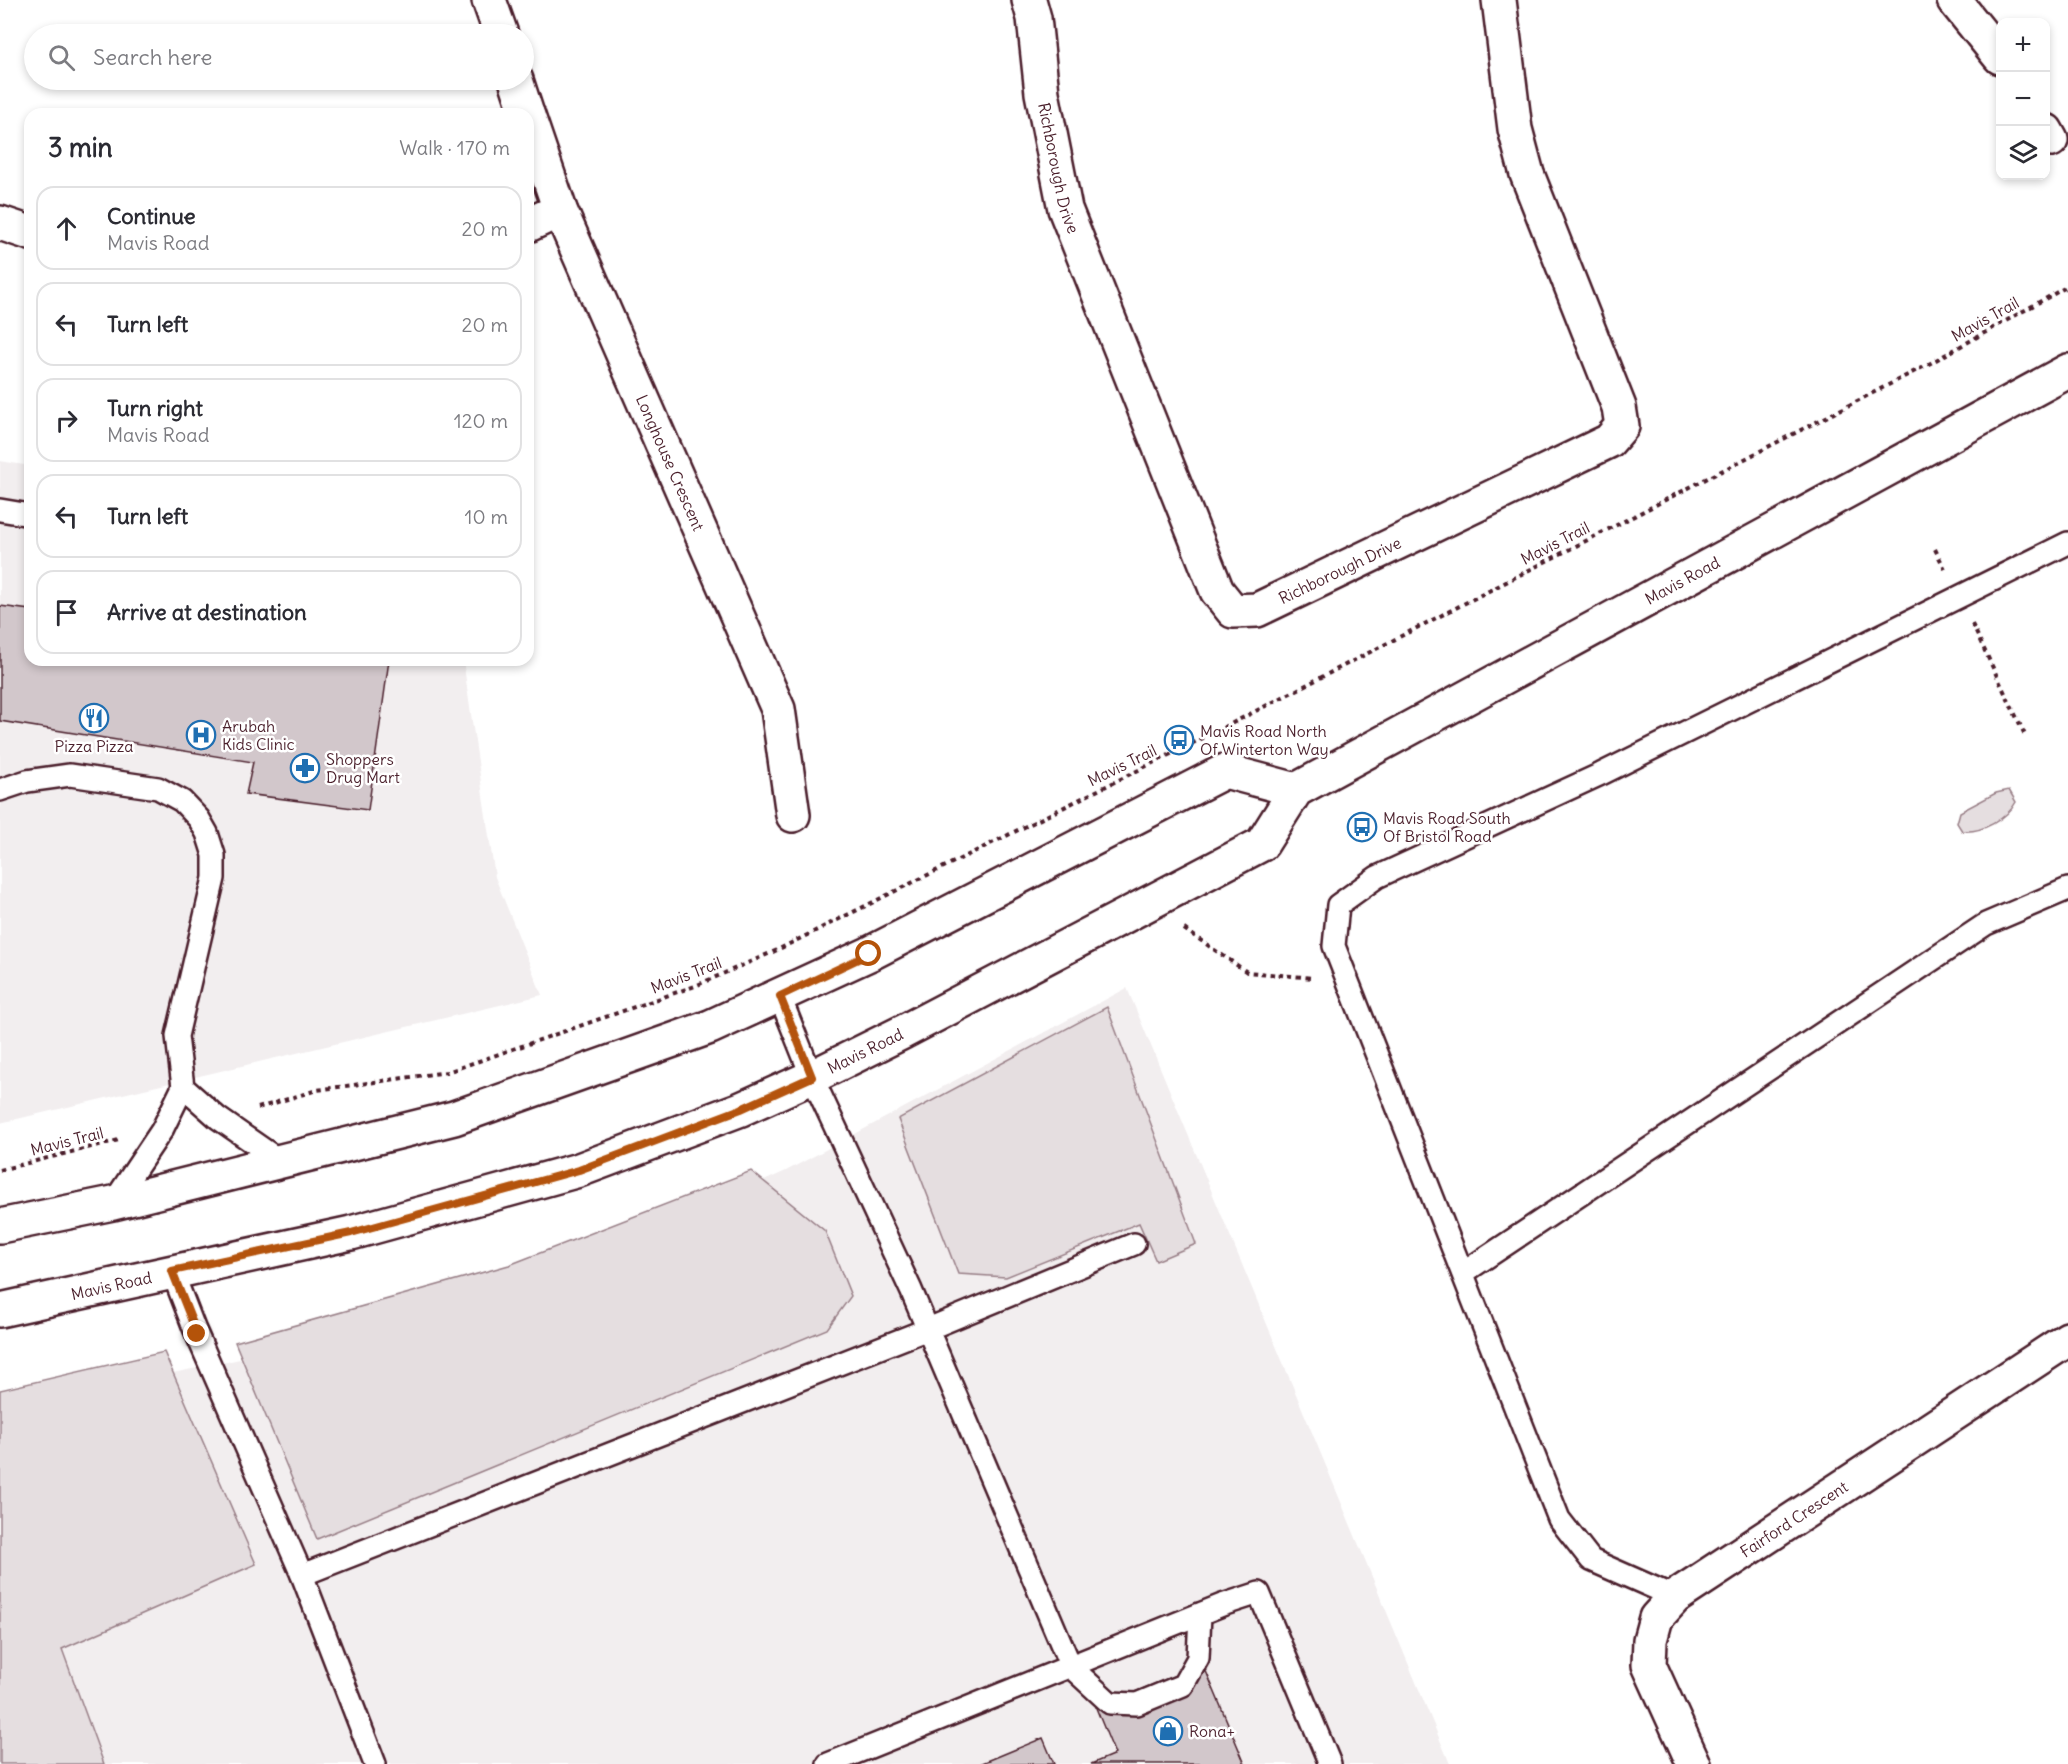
<!DOCTYPE html>
<html lang="en">
<head>
<meta charset="utf-8">
<style>
	body { margin:0; font-family:Delius,sans-serif; background:#f7f7f7; color:#2b2b33 }
	.controls { position:absolute; right:18px; top:18px; display:grid; overflow:hidden; border-radius:12px; box-shadow:0 3px 9px #0003 }
	.controls button { width:54px; height:54px; display:grid; place-items:center; padding:0; border:0; border-bottom:2px solid #e1e1e2; background:#fff; color:#2b2b33; font:30px sans-serif }
	.stop { position:absolute; width:18px; height:18px; margin:-14px; border:4px solid #b45309; border-radius:50%; background:#fff }
	.stop.end { background:#b45309; border-color:#fff; box-shadow:0 2px 6px #0008 }
	.list { margin:0; padding:0; list-style:none }
	h2 { display:flex; justify-content:space-between; align-items:center; height:78px; margin:0; padding:0 24px; font-size:26px }
	h2 small { font-size:20px; font-weight:400; color:#7c7c81 }
	.list li { display:grid; grid-template-columns:39px 1fr auto; gap:18px; align-items:center; box-sizing:border-box; height:84px; margin:0 12px 12px; padding:0 12px; border:2px solid #e1e1e2; border-radius:18px }
	.list b { display:block; font-size:22px; white-space:nowrap }
	.list p { margin:0; font-size:20px; white-space:nowrap; color:#7c7c81 }
	.list em { font-size:20px; font-style:normal; color:#7c7c81 }
	.icon { flex:none; width:33px; height:33px; fill:none; stroke:currentColor; stroke-width:2; stroke-linecap:round; stroke-linejoin:round }
	.map { position:relative; flex:none; width:2068px; height:1764px; overflow:hidden }
	.search { position:absolute; background:#fff; box-shadow:0 3px 9px #0003; left:24px; top:24px; width:510px; height:66px; display:flex; align-items:center; gap:15px; box-sizing:border-box; padding:0 21px; border-radius:33px; color:#7c7c81; font-size:22px }
	.panel { position:absolute; background:#fff; box-shadow:0 3px 9px #0003; left:24px; top:108px; width:510px; height:558px; border-radius:18px }
	.map>svg:first-child { display:block }
	.built { fill:#f2eeef }
	.green { fill:#e5dee0; stroke:#987e86; stroke-width:1.5 }
	.building { fill:#d2c7cb; stroke:#4a1f2b; stroke-width:1.5 }
	.lines { fill:none; stroke-linecap:round; stroke-linejoin:round }
	.service-casing { stroke:#4a1f2b; stroke-width:26 }
	.minor-casing { stroke:#4a1f2b; stroke-width:38 }
	.secondary-casing { stroke:#4a1f2b; stroke-width:38 }
	.path { stroke:#4a1f2b; stroke-width:4; stroke-dasharray:4.5 4.5; stroke-linecap:butt }
	.service { stroke:#fff; stroke-width:21 }
	.minor { stroke:#fff; stroke-width:33 }
	.secondary { stroke:#fff; stroke-width:33 }
	.route { stroke:#b45309; stroke-width:8 }
	.labels { text-anchor:middle; dominant-baseline:central; stroke-width:5; stroke-linejoin:round; paint-order:stroke }
	.street-label { font-size:16px; fill:#4a1f2b; stroke:#fff }
	.poi-label { font-size:16px; fill:#4a1f2b; stroke:#fff; text-anchor:start }
</style>
</head>
<body>
<div class="map">
<svg width="2068" height="1764" viewBox="0 0 2068 1764">
	<rect width="100%" height="100%" fill="#fff"/>
	<filter id="ink" filterUnits="userSpaceOnUse"><feTurbulence type="fractalNoise" baseFrequency=".0167" numOctaves="2"/><feDisplacementMap in="SourceGraphic" scale="12" xChannelSelector="R" yChannelSelector="G"/><feConvolveMatrix kernelMatrix="1 2 1 2 8 2 1 2 1" color-interpolation-filters="sRGB"/></filter>
	<g filter="url(#ink)">
		<g class="built">
			<polygon points="0,461 30,466 30,660 463,660 495,877 542,995 0,1123"/>
			<polygon points="1127,988 1450,1764 0,1764 0,1409 308,1345 545,1279 786,1171"/>
		</g>
		<g class="green">
			<path d="M2009,790l7,12c-9,17 -34,31 -54,29l-5,-8 3,-11 36,-19z"/>
			<polygon points="1107,1007 1196,1244 1156,1261 1139,1223 1006,1277 958,1274 898,1119"/>
			<polygon points="751,1171 825,1231 851,1296 827,1329 317,1539 235,1342 509,1265"/>
			<polygon points="164,1352 256,1564 62,1649 104,1764 0,1764 0,1390"/>
		</g>
		<g class="building">
			<polygon points="0,606 30,610 30,660 389,660 368,810 246,794 253,762 0,721"/>
			<polygon points="1203,1664 1245,1764 1091,1764 1115,1754 1096,1708"/>
			<polygon points="1043,1738 1054,1764 980,1764"/>
		</g>
		<g class="lines">
			<g class="service-casing">
				<g id="service">
					<polyline points="0,510 30,515"/>
					<polyline points="0,790 27,781 70,775 158,788 182,801 199,819 207,833 214,855 214,878 177,1036 183,1087 218,1118 280,1161"/>
					<polyline points="780,997 812,1077 911,1290 1071,1667 1110,1703 1137,1704 1183,1685 1198,1658 1200,1614"/>
					<polyline points="113,1203 162,1130 183,1087"/>
					<polyline points="172,1271 194,1328 302,1575 375,1764"/>
					<polyline points="1463,1273 1986,924 2068,889"/>
					<polyline points="302,1575 928,1329 1134,1244"/>
					<polyline points="1675,1597 1591,1560 1559,1519 1334,946 1338,905 1377,877 1601,774 2068,543"/>
					<polyline points="828,1764 1222,1605 1259,1593 1330,1764"/>
				</g>
			</g>
			<g class="minor-casing">
				<g id="minor">
					<polyline points="489,0 501,34"/>
					<path id="s1" d="M1029,0l5,18 8,75 23,116 152,382 16,20 24,-1 352,-169 13,-15 -3,-19 -92,-233 -12,-45 -16,-129"/>
					<polyline points="1954,0 2000,57"/>
					<polyline points="516,80 527,114"/>
					<path id="s2" d="M528,116l32,94 218,499 15,106"/>
					<polyline points="2046,131 2051,140"/>
					<polyline points="0,223 30,233"/>
					<polyline points="528,225 560,210"/>
					<path id="s3" d="M1694,1764l-45,-99 1,-25 6,-22 19,-21 393,-258"/>
				</g>
			</g>
			<g class="secondary-casing">
				<g id="secondary">
					<polyline points="0,1226 113,1203 454,1118 710,1027 869,954 1225,771 1296,790"/>
					<path id="s4" d="M0,1310l351,-77 228,-63 162,-61 71,-32 91,-45 359,-188 34,-54 772,-419"/>
				</g>
			</g>
			<g class="path">
				<polyline points="1935,549 1946,571"/>
				<polyline points="1972,624 2026,737"/>
				<polyline points="1184,929 1247,972 1314,978"/>
				<polyline points="258,1108 317,1090 447,1072 695,986 775,951 1217,731 1927,365 2068,286"/>
				<polyline points="0,1170 119,1140"/>
			</g>
			<use href="#service" class="service"/>
			<use href="#minor" class="minor"/>
			<use href="#secondary" class="secondary"/>
		</g>
	</g>
	<g class="lines" filter="url(#ink)">
		<polyline class="route" points="197,1334 172,1271 351,1233 579,1170 741,1109 812,1077 780,996 869,954"/>
	</g>
	<defs>
		<g id="restaurant-ring" transform="scale(1.5)"><circle r="9.5" fill="#fff" stroke="#1f6fb2" stroke-width="1.5"/><path d="M-5-6h1v4h1v-4h1v4h1v-4h1v5L-1.5 .5V6h-2V.5L-5-1ZM5-6V6H3V1.5H1.5Q1.5-4 5-6Z" fill="#1f6fb2"/></g>
		<g id="hospital-ring" transform="scale(1.5)"><circle r="9.5" fill="#fff" stroke="#1f6fb2" stroke-width="1.5"/><path d="M-5-5h3v3.5h4V-5h3V5h-3V1.5h-4V5h-3Z" fill="#1f6fb2"/></g>
		<g id="bus-ring" transform="scale(1.5)"><circle r="9.5" fill="#fff" stroke="#1f6fb2" stroke-width="1.5"/><path d="M-5-6H5V4H4V6H2V4H-2V6H-4V4H-5ZM-3.5-4V0h7V-4ZM-3.5 1.2v1.5H-2V1.2ZM2 1.2v1.5H3.5V1.2Z" fill="#1f6fb2"/></g>
		<g id="pharmacy-ring" transform="scale(1.5)"><circle r="9.5" fill="#fff" stroke="#1f6fb2" stroke-width="1.5"/><path d="M-2-6h4v4h4v4h-4v4h-4v-4h-4v-4h4Z" fill="#1f6fb2"/></g>
		<g id="shop-ring" transform="scale(1.5)"><circle r="9.5" fill="#fff" stroke="#1f6fb2" stroke-width="1.5"/><path d="M-5-2.5h2.3a2.7 3.5 0 0 1 5.4 0H5L5.5 6h-11ZM-1.5-2.5h3a1.5 2.3 0 0 0-3 0Z" fill="#1f6fb2"/></g>
	</defs>
	<g fill-rule="evenodd">
		<use href="#restaurant-ring" x="94" y="718"/>
		<use href="#hospital-ring" x="201" y="735"/>
		<use href="#bus-ring" x="1179" y="740"/>
		<use href="#pharmacy-ring" x="305" y="768"/>
		<use href="#bus-ring" x="1362" y="827"/>
		<use href="#shop-ring" x="1168" y="1731"/>
	</g>
	<g class="labels">
		<g class="street-label">
			<text stroke="none"><textPath href="#s1" startOffset="171">Richborough Drive</textPath></text>
			<text transform="translate(1985 319) rotate(-29)">Mavis Trail</text>
			<text stroke="none"><textPath href="#s2" startOffset="375">Longhouse Crescent</textPath></text>
			<text transform="translate(1555 543) rotate(-27)">Mavis Trail</text>
			<text stroke="none"><textPath href="#s1" startOffset="765">Richborough Drive</textPath></text>
			<text stroke="none"><textPath href="#s4" startOffset="1857">Mavis Road</textPath></text>
			<text transform="translate(1122 765) rotate(-26)">Mavis Trail</text>
			<text transform="translate(686 975) rotate(-21)">Mavis Trail</text>
			<text stroke="none"><textPath href="#s4" startOffset="906">Mavis Road</textPath></text>
			<text transform="translate(67 1141) rotate(-14)">Mavis Trail</text>
			<text stroke="none"><textPath href="#s4" startOffset="114">Mavis Road</textPath></text>
			<text stroke="none"><textPath href="#s3" startOffset="327">Fairford Crescent</textPath></text>
		</g>
		<g class="poi-label">
			<text x="222" y="726">Arubah<tspan x="222" dy="18">Kids Clinic</tspan></text>
			<text x="1200" y="731">Mavis Road North<tspan x="1200" dy="18">Of Winterton Way</tspan></text>
			<text x="94" y="746" text-anchor="middle">Pizza Pizza</text>
			<text x="326" y="759">Shoppers<tspan x="326" dy="18">Drug Mart</tspan></text>
			<text x="1383" y="818">Mavis Road South<tspan x="1383" dy="18">Of Bristol Road</tspan></text>
			<text x="1189" y="1731">Rona+</text>
		</g>
	</g>
</svg>
<div class="controls">
<button>+</button>
<button>−</button>
<button><svg class="icon" aria-label="layers" viewBox="0 0 24 24"><path d="M12 4l9 5-9 5-9-5zM3 14l9 5 9-5"/></svg></button>
</div>
<div class="stop" style="left:869px;top:954px"></div>
<div class="stop end" style="left:197px;top:1334px"></div>
<div class="search"><svg class="icon" aria-label="search" viewBox="0 0 24 24"><circle cx="10" cy="10" r="6"/><path d="M15 15l6 6"/></svg>Search here</div>
<section class="panel">
<h2>3 min<small>Walk · 170 m</small></h2>
<ul class="list">
<li><svg class="icon" aria-label="ahead" viewBox="0 0 24 24"><path d="M12 20V5M6 11l6-6 6 6"/></svg><div><b>Continue</b><p>Mavis Road</p></div><em>20 m</em></li>
<li><svg class="icon" aria-label="left" viewBox="0 0 24 24"><path d="M17 20v-9H6M10 6l-5 5 5 5"/></svg><div><b>Turn left</b></div><em>20 m</em></li>
<li><svg class="icon" aria-label="right" viewBox="0 0 24 24"><path d="M7 20v-9h11M14 6l5 5-5 5"/></svg><div><b>Turn right</b><p>Mavis Road</p></div><em>120 m</em></li>
<li><svg class="icon" aria-label="left" viewBox="0 0 24 24"><path d="M17 20v-9H6M10 6l-5 5 5 5"/></svg><div><b>Turn left</b></div><em>10 m</em></li>
<li><svg class="icon" aria-label="arrive" viewBox="0 0 24 24"><path d="M6 21V4h12l-3 4 3 4H6"/></svg><div><b>Arrive at destination</b></div></li>
</ul>
</section>
</div>
</body>
</html>
